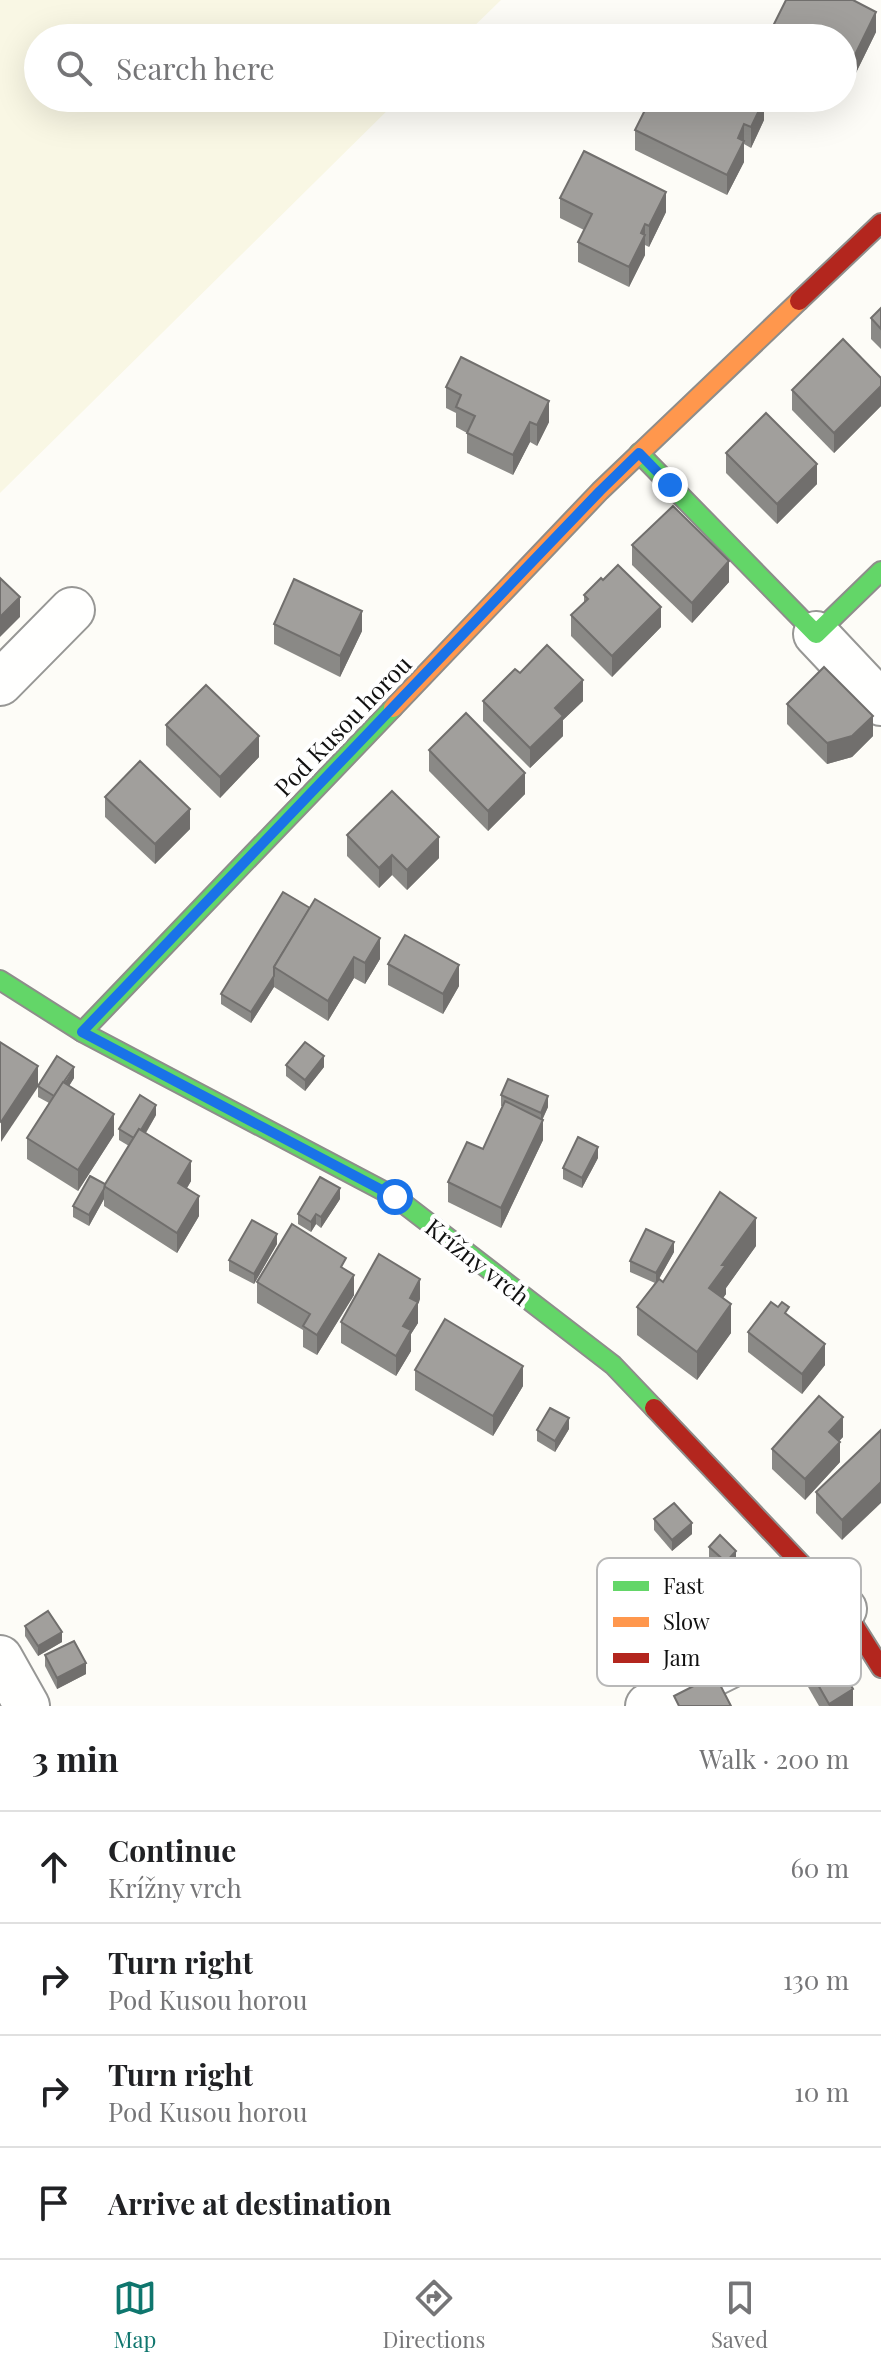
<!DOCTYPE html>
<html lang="en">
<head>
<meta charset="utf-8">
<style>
	body { margin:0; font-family:"Playfair Display",serif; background:#f6f6f6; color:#202124 }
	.stop { position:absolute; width:24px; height:24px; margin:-18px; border:6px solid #1a73e8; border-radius:50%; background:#fff }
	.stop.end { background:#1a73e8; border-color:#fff; box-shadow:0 2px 8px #0008 }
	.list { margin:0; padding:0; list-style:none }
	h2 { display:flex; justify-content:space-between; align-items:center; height:104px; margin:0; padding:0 32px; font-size:34px }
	h2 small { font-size:26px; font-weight:400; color:#757577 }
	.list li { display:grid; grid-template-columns:52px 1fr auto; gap:24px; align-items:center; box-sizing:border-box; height:112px; padding:0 32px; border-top:2px solid #e0e0e0 }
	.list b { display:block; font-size:30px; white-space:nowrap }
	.list p { margin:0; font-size:26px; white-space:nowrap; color:#757577 }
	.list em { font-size:26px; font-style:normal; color:#757577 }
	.icon { flex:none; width:44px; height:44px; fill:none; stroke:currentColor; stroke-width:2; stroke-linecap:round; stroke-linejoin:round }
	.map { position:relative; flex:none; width:881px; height:1706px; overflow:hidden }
	.search { position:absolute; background:#fff; box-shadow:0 8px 32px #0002; left:24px; right:24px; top:24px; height:88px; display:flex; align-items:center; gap:20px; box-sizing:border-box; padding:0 28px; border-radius:44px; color:#757577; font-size:30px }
	.sheet { height:552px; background:#fff }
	nav { display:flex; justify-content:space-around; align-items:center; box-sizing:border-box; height:112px; border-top:2px solid #e0e0e0; background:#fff; font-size:22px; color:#757577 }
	nav a { display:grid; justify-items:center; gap:4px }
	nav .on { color:#0f766e }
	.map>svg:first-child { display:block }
	.farmland { fill:#f9f7e4 }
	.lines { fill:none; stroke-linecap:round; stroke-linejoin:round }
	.street-casing { stroke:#979795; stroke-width:48 }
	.fast-casing { stroke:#8e8d8b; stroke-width:22 }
	.slow-casing { stroke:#8e8d8b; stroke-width:22 }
	.jam-casing { stroke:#8e8d8b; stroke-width:22 }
	.street { stroke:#fffffe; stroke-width:44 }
	.fast { stroke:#63d668; stroke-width:18 }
	.slow { stroke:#ff974d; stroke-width:18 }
	.jam { stroke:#b3261e; stroke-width:18 }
	.wall { fill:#8a8986 }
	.shaded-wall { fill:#716f6d }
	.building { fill:#a19f9c; stroke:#716f6d; stroke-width:2 }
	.route { stroke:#1a73e8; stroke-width:10 }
	.labels { text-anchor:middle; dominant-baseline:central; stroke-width:8; stroke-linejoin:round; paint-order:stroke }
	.street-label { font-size:24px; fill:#111; stroke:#fff }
	.key { fill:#fff; stroke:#b8b8b8; stroke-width:2 }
	.key-label { font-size:22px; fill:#111 }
</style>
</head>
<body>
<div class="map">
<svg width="881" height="1706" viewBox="0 0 881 1706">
	<rect width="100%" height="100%" fill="#fdfcf7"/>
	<polygon class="farmland" points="0,0 501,0 462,38 38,38 38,98 400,98 0,493"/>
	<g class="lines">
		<g class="street-casing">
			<g id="street">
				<polyline points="816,634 881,703"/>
				<polyline points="0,683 72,610"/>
				<polyline points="0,1658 27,1706"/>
				<polyline points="648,1706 844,1609"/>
			</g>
		</g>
		<g class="fast-casing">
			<g id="fast">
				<polyline points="639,453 816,634 881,571"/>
				<polyline points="0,980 82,1032 395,1197 613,1365 654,1408"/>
				<polyline points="82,1032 393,708"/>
			</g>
		</g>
		<g class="slow-casing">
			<polyline id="slow" points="393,708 600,491 799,301"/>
		</g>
		<g class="jam-casing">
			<g id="jam">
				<polyline points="799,301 881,223"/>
				<polyline points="654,1408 844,1609 881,1668"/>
			</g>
		</g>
		<use href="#street" class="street"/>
		<use href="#fast" class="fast"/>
		<use href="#slow" class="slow"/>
		<use href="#jam" class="jam"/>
	</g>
	<g class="wall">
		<polygon points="773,26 876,32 850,85 843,82 843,38 773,38"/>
		<polygon points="680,101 764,120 751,148 744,144 744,162 727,195 635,150 635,130"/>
		<polygon points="560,198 666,212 649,247 645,245 645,255 629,287 578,262 578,242 584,230 560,218"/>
		<polygon points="881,308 881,349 871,339 871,318"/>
		<polygon points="881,378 881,406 834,453 792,410 792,390"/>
		<polygon points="446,387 549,422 537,446 530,442 513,475 467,453 467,433 456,427 456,413 446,408"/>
		<polygon points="726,453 817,484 777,524 726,473"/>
		<polygon points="632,545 729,582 692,623 632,565"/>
		<polygon points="584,595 661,627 612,677 571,636 571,615 584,602"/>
		<polygon points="274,624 362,631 340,677 274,644"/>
		<polygon points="520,673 583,701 563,720 563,736 530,768 483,721 483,701"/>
		<polygon points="787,704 873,736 852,757 827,764 787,724"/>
		<polygon points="166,725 259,757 220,798 166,745"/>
		<polygon points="429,750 525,794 488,831 429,771"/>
		<polygon points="105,797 190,829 155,864 105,817"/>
		<polygon points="347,835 439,858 407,890 392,875 379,888 347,856"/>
		<polygon points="283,892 380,959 365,984 354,978 328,1021 274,987 251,1023 221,1004 221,994"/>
		<polygon points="388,964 459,986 443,1014 388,985"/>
		<polygon points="286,1065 324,1067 305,1091 286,1076"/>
		<polygon points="74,1078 69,1086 114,1135 78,1191 27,1159 27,1138 49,1103 38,1097 38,1086"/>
		<polygon points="501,1095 548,1107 542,1119 543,1140 501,1228 448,1202 448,1182 483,1149 502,1106 501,1106"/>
		<polygon points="156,1115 146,1133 191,1181 187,1188 199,1216 177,1253 104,1206 104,1199 89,1226 73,1217 73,1206 105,1184 129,1146 119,1140 119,1129"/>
		<polygon points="598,1158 582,1188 563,1179 563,1168"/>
		<polygon points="340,1199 321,1228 316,1224 311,1232 298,1224 298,1214"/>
		<polygon points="277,1244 254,1284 229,1271 229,1260"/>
		<polygon points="756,1246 726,1288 726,1294 723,1298 731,1333 697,1380 637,1335 637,1307 655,1283 630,1272 630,1261 674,1252 659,1279 663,1282"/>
		<polygon points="346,1270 354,1295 317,1355 303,1347 303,1330 257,1303 257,1282"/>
		<polygon points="420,1299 418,1304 418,1323 411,1334 411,1351 396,1376 341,1343 341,1322"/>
		<polygon points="789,1316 825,1365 802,1394 748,1352 748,1332"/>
		<polygon points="415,1370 523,1386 493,1436 415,1390"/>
		<polygon points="569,1429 555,1452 537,1441 537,1430"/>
		<polygon points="881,1430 842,1540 816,1513 816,1492"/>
		<polygon points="843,1437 839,1441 840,1462 805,1500 772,1469 772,1449"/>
		<polygon points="654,1519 692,1534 672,1551 654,1530"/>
		<polygon points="709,1547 736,1561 726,1573 709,1558"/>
		<polygon points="654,1596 722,1639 677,1662 654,1616"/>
		<polygon points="736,1598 767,1607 752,1624 736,1609"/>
		<polygon points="25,1626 62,1642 38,1656 25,1636"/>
		<polygon points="796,1646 853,1706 819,1706 796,1666"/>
		<polygon points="45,1655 86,1674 57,1689 45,1666"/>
	</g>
	<g class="shaded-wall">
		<polygon points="876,12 876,32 850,85 850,65"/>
		<polygon points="764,100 764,120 751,148 751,127"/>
		<polygon points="744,124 744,162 727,195 727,175 738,138"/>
		<polygon points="666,192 666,212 649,247 649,226"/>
		<polygon points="645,224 645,255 629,287 629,267 641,233"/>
		<polygon points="881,386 881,406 834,453 834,433"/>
		<polygon points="549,401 549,422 537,446 537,425"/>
		<polygon points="530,422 530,442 513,475 513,455"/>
		<polygon points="817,464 817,484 777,524 777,504"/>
		<polygon points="729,561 729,582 692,623 692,603"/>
		<polygon points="20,597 20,617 0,637 0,617"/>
		<polygon points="661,607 661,627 612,677 612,656"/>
		<polygon points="362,611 362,631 340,677 340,656"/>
		<polygon points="583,680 583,701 563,720 563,736 530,768 530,748 555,708"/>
		<polygon points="873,716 873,736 852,757 827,764 827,743"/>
		<polygon points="259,736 259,757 220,798 220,777"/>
		<polygon points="525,773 525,794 488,831 488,811"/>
		<polygon points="190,809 190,829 155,864 155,844"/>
		<polygon points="439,837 439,858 407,890 407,870"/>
		<polygon points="392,855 392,875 379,888 379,868"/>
		<polygon points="380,938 380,959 365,984 365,963"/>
		<polygon points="354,957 354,978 328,1021 328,1001"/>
		<polygon points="459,965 459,986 443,1014 443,994"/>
		<polygon points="274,976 274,987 251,1023 251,1012"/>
		<polygon points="324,1056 324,1067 305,1091 305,1080"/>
		<polygon points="38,1066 38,1087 1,1142 1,1122"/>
		<polygon points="74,1067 74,1078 56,1107 56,1097"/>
		<polygon points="548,1096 548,1107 541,1123 541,1113"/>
		<polygon points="156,1105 156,1115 136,1149 136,1139"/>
		<polygon points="114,1114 114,1135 78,1191 78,1170"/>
		<polygon points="543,1120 543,1140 501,1228 501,1208"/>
		<polygon points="598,1147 598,1158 582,1188 582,1178"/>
		<polygon points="191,1161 191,1181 178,1203 178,1183"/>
		<polygon points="340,1188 340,1199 321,1228 321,1217"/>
		<polygon points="104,1189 104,1199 89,1226 89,1215"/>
		<polygon points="199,1196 199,1216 177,1253 177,1233"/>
		<polygon points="316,1214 316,1224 311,1232 311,1222"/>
		<polygon points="756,1218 756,1246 726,1288 726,1294 709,1317 709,1288 722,1265"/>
		<polygon points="277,1234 277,1244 254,1284 254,1274"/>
		<polygon points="674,1242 674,1252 656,1284 656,1273"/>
		<polygon points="354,1275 354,1295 317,1355 317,1335"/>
		<polygon points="420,1279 420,1299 418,1304 418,1323 411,1334 411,1351 396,1376 396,1356 410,1298"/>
		<polygon points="731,1304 731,1333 697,1380 697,1352"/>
		<polygon points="825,1344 825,1365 802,1394 802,1374"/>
		<polygon points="523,1366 523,1386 493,1436 493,1416"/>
		<polygon points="843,1417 843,1437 829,1452 829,1432"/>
		<polygon points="569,1418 569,1429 555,1452 555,1441"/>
		<polygon points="840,1442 840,1462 805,1500 805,1479"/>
		<polygon points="881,1482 881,1503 842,1540 842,1520"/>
		<polygon points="692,1523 692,1534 672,1551 672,1540"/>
		<polygon points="736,1551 736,1561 726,1573 726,1562"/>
		<polygon points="767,1596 767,1607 752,1624 752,1614"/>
		<polygon points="722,1619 722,1639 677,1662 677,1641"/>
		<polygon points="62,1632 62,1642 38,1656 38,1646"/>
		<polygon points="86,1663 86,1674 57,1689 57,1678"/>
		<polygon points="853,1689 853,1706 829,1706 829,1704"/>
	</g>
	<g class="building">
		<polygon points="786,0 853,0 876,12 850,65 843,61 843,38 796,38 773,26"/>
		<polygon points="616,29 635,38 611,38"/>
		<polygon points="651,98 673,98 680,101 681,98 761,98 764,100 751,127 744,124 738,138 744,141 727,175 635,130"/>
		<polygon points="584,151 666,192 649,226 645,224 641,233 645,235 629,267 578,242 592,214 560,198"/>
		<polygon points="881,308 881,329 871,318"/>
		<polygon points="843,339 881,378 881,386 834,433 792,390"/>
		<polygon points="461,357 549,401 537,425 530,422 513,455 467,433 475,416 456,407 461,395 446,387"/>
		<polygon points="766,413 817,464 777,504 726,453"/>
		<polygon points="673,506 729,561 692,603 632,545"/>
		<polygon points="618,565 661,607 612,656 571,615 588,599 584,595 601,578 603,580"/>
		<polygon points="0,578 20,597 0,617"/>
		<polygon points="294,579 362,611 340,656 274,624"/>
		<polygon points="547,645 583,680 555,708 563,716 530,748 483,701 515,669 520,673"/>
		<polygon points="824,667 873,716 852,736 827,743 787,704"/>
		<polygon points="206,685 259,736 220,777 166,725"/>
		<polygon points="466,713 525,773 488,811 429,750"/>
		<polygon points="140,761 190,809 155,844 105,797"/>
		<polygon points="392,791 439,837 407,870 392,855 379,868 347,835"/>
		<polygon points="283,892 310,908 274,967 274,976 251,1012 221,994"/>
		<polygon points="315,899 380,938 365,963 354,957 328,1001 274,967"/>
		<polygon points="405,935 459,965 443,994 388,964"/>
		<polygon points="0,1042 38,1066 1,1122 0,1121"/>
		<polygon points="305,1042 324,1056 305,1080 286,1065"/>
		<polygon points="57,1056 74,1067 54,1096 38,1086"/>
		<polygon points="508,1079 548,1096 541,1113 501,1095"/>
		<polygon points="63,1082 114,1114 78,1170 27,1138"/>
		<polygon points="140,1095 156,1105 141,1130 139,1129 134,1138 119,1129"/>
		<polygon points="505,1101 543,1120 501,1208 448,1182 467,1142 483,1149"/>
		<polygon points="139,1129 191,1161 178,1183 199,1196 177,1233 104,1186"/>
		<polygon points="578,1137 598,1147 582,1178 563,1168"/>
		<polygon points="90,1176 105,1184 104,1189 89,1215 73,1206"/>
		<polygon points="320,1177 340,1188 321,1217 316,1214 311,1222 298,1214"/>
		<polygon points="720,1192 756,1218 722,1265 726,1265 709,1288 731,1304 697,1352 637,1307 659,1279 663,1282"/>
		<polygon points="252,1220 277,1234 254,1274 229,1260"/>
		<polygon points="292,1224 346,1258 341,1267 354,1275 317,1335 303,1326 310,1314 257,1282"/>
		<polygon points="646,1229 674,1242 656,1273 630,1261"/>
		<polygon points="379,1254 420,1279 410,1298 418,1302 403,1326 411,1330 396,1356 341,1322"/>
		<polygon points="771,1302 778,1307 782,1302 789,1307 785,1313 825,1344 802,1374 748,1332"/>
		<polygon points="445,1319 523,1366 493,1416 415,1370"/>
		<polygon points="819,1396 843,1417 829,1432 840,1442 805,1479 772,1449"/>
		<polygon points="550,1408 569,1418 555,1441 537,1430"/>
		<polygon points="881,1430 881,1482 842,1520 816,1492"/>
		<polygon points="674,1503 692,1523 672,1540 654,1519"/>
		<polygon points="720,1535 736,1551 726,1562 709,1547"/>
		<polygon points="48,1611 62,1632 38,1646 25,1626"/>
		<polygon points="820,1632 853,1689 829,1704 796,1646"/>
		<polygon points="74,1641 86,1663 57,1678 45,1655"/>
		<polygon points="715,1675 731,1706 679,1706 674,1696"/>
	</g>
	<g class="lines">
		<polyline class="route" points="395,1197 82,1032 600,491 639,453 670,485"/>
	</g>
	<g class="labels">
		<g class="street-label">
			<text transform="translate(342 725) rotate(-46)">Pod Kusou horou</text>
			<text transform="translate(478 1261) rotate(38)">Krížny vrch</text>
		</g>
	</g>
	<rect x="597" y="1558" width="264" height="128" rx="12" class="key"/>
	<rect x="613" y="1581" width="36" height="10" fill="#63d668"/>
	<rect x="613" y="1617" width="36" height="10" fill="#ff974d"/>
	<rect x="613" y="1653" width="36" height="10" fill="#b3261e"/>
	<g class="key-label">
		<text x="663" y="1594">Fast</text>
		<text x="663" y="1630">Slow</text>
		<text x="663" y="1666">Jam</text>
	</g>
</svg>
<div class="stop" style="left:395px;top:1197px"></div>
<div class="stop end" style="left:670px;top:485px"></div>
<div class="search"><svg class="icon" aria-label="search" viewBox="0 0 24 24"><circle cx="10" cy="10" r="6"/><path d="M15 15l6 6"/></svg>Search here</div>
</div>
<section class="sheet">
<h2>3 min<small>Walk · 200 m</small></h2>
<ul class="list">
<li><svg class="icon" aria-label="ahead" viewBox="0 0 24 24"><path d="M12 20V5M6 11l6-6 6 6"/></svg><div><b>Continue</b><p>Krížny vrch</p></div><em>60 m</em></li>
<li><svg class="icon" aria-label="right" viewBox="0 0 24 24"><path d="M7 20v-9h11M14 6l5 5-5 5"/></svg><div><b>Turn right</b><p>Pod Kusou horou</p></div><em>130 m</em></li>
<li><svg class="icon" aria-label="right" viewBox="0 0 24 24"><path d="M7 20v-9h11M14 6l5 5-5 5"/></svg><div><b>Turn right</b><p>Pod Kusou horou</p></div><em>10 m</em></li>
<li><svg class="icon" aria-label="arrive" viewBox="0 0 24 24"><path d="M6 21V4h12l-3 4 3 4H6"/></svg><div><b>Arrive at destination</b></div></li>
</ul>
</section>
<nav>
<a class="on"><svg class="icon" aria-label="map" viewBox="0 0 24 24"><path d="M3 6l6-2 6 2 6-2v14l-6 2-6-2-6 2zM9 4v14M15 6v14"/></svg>Map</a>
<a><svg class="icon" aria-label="directions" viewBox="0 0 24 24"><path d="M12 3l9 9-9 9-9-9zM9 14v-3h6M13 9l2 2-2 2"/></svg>Directions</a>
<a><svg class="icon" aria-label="saved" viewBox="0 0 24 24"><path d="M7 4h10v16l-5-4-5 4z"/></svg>Saved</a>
</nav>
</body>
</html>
